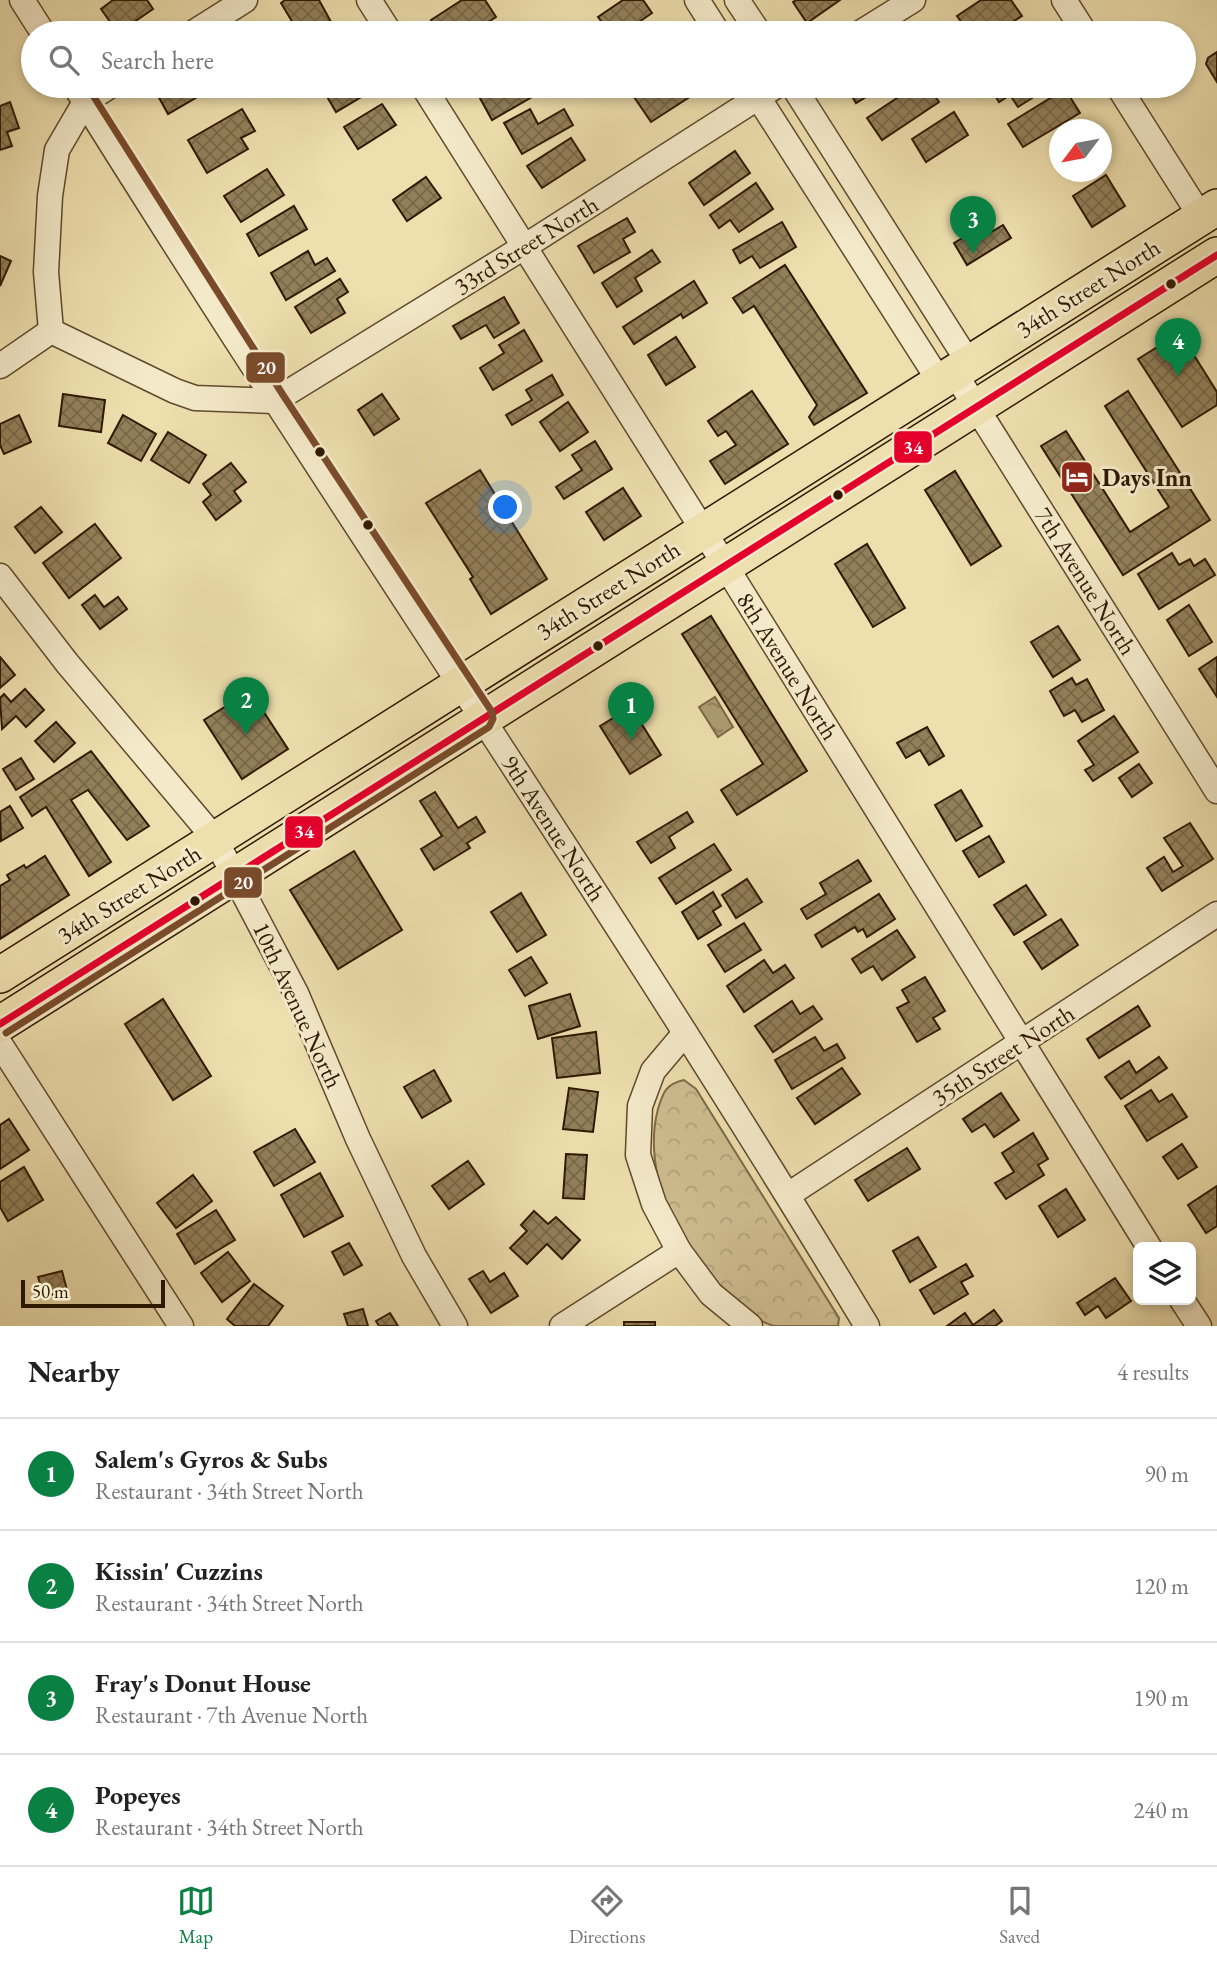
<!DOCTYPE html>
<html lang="en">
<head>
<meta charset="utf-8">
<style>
	body { margin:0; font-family:"EB Garamond",serif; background:#f6f6f6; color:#222 }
	.controls { position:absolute; right:21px; bottom:21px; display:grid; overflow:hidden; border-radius:10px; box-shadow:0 4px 10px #0003 }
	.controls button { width:63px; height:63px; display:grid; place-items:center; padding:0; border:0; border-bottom:2px solid #e0e0e0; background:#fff; color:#222; font:35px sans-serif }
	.compass { position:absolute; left:1049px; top:119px; width:63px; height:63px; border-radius:50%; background:#fff; box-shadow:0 4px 10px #0003; rotate:238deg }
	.scale { position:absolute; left:21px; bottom:18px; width:144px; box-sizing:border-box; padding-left:7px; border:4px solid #2f1900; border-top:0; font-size:19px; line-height:24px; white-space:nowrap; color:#2f1900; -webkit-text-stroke:5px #f4eaca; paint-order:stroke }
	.you { position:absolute; left:506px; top:508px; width:24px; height:24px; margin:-18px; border:5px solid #fff; border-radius:50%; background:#1a73e8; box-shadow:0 0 0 10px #1a73e833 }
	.badge { display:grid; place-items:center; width:46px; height:46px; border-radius:50%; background:#0b8043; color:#fff; font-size:23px; font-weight:700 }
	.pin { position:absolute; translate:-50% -58px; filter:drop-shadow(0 2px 4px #0008) }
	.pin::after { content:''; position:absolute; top:37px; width:24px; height:21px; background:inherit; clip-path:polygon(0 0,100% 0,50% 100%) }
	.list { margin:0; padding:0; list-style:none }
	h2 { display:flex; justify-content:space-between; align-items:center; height:91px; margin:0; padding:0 28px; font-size:30px }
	h2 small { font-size:23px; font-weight:400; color:#767676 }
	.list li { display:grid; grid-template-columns:46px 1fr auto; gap:21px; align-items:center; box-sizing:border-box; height:112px; padding:0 28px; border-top:2px solid #e0e0e0 }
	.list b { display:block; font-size:26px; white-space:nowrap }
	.list p { margin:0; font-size:23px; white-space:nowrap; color:#767676 }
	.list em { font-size:23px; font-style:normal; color:#767676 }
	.icon { flex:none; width:38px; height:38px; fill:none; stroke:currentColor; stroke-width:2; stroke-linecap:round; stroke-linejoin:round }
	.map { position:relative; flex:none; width:1217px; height:1326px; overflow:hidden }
	.search { position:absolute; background:#fff; box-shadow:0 4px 10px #0003; left:21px; right:21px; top:21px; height:77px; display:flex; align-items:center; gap:18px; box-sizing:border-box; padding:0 24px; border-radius:38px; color:#767676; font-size:26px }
	.sheet { height:539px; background:#fff }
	nav { display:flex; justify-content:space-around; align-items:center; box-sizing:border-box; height:98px; border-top:2px solid #e0e0e0; background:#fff; font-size:19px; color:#767676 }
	nav a { display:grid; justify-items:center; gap:4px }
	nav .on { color:#0b8043 }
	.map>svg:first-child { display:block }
	.park { fill:url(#park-crowns); stroke:#7e6b48; stroke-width:2 }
	.water { fill:url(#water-ripples); stroke:#7b6845; stroke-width:2 }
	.building { fill:url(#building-cross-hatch); stroke:#2f1900; stroke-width:2 }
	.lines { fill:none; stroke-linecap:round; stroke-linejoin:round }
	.minor-casing { stroke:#5f4a2c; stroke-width:27 }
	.highway-casing { stroke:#2f1900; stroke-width:38 }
	.minor { stroke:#f4eaca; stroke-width:24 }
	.highway { stroke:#eedfae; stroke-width:35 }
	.bus-1-casing { stroke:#f4eaca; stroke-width:12 }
	.bus-2-casing { stroke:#f4eaca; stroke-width:12 }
	.bus-1 { stroke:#e4002b; stroke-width:7 }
	.bus-2 { stroke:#7a4b2a; stroke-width:7 }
	.bus-dot { fill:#2f1900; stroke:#f4eaca; stroke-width:2.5 }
	.labels { text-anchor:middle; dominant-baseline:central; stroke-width:6; stroke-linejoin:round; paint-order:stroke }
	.street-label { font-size:24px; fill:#2f1900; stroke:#f4eaca }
	.poi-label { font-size:24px; font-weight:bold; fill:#2f1900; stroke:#f4eaca; text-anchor:start }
	.line-badge { stroke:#f4eaca; stroke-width:2.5 }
	.badge-label { font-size:19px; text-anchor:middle; font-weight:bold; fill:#fff }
</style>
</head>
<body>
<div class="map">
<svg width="1217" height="1326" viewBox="0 0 1217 1326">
	<defs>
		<pattern id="park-crowns" width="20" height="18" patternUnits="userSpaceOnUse" patternTransform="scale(1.75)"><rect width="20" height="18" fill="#cebd90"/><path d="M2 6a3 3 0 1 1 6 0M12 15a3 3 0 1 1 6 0" fill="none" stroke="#b1a27a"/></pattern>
		<pattern id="water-ripples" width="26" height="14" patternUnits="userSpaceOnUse" patternTransform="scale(1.75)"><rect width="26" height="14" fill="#ad9c73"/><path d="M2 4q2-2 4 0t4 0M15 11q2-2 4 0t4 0" fill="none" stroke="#8d7e5c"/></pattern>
		<pattern id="building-cross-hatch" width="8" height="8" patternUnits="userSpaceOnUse" patternTransform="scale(1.75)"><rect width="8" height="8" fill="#92805a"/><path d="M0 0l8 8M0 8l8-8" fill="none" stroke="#786848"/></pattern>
	</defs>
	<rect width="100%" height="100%" fill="#eedfae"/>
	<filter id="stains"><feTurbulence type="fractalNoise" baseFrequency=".00286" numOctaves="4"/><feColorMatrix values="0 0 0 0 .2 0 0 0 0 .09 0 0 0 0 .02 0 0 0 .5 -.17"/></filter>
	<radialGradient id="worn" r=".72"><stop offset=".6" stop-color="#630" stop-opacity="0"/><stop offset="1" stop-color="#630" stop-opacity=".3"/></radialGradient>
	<path class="park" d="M684,1080l12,9 143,229 -1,8c-16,0 -50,0 -64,0 -46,-13 -107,-104 -116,-148 -5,-23 -6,-47 0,-69 5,-17 8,-25 26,-29z"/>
	<polygon class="water" points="715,697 733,727 718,737 699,707"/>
	<g class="building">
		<polygon points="113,0 147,0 153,9 118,33 101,9"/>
		<polygon points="285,0 319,0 331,22 313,33 299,33 281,3"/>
		<polygon points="462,0 485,0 496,17 471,33 439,33 431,20"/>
		<polygon points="623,0 643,0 652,13 639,22 647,33 628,33 627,31 623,33 610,33 598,17"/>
		<polygon points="796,0 840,0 807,23 793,2"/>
		<polygon points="981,0 1011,0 1022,16 995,33 969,33 957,16"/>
		<polygon points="1217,52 1217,82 1206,64 1208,58"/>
		<polygon points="170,86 216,86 168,114 157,94"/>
		<polygon points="326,86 377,86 378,87 336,112 322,88"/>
		<polygon points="486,86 551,86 492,120 476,91"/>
		<polygon points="644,86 699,86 702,89 651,122 632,94"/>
		<polygon points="846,86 884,86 856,103"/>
		<polygon points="915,86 928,86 939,102 882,140 867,118"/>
		<polygon points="996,86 1051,86 1018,107 1010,95 999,102 991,89"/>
		<polygon points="1065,89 1080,113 1023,147 1008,124"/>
		<polygon points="10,102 19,128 7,132 12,146 0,150 0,106"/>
		<polygon points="382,104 396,125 358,149 344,127"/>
		<polygon points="242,109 255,131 241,138 248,149 207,173 188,140"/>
		<polygon points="530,109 538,124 564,109 573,125 522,154 504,123"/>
		<polygon points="954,112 968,135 926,162 912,139"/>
		<polygon points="571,138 585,160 542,188 527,166"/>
		<polygon points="735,151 750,173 704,205 689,183"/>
		<polygon points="267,169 284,195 241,222 224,196"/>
		<polygon points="1106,175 1125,206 1092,227 1073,196"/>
		<polygon points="426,177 441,198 407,221 393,200"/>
		<polygon points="756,183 773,209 739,232 730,220 719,228 710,215"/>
		<polygon points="294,206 307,229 259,256 247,234"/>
		<polygon points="627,218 635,232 623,239 630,252 594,273 578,246"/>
		<polygon points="782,222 796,247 760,268 752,256 740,263 733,250"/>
		<polygon points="1003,225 1011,238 967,265 954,243 983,226 988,234"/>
		<polygon points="652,250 660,262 635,278 642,291 617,307 602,283"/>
		<polygon points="308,251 315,265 327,258 335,271 286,300 271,273"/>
		<polygon points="0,256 11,261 0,286"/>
		<polygon points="785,265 867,393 814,425 809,417 817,405 754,306 743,313 733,298"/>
		<polygon points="340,279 348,292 337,299 345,313 311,333 295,307"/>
		<polygon points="694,281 707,303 683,318 681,314 634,344 623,327"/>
		<polygon points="504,297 519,323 494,338 486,325 461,339 453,326"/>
		<polygon points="524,330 542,361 493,390 480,368 504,353 499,345"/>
		<polygon points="1180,333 1217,392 1217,405 1182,427 1138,359"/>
		<polygon points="676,337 695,367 666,385 648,355"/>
		<polygon points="552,375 563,395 512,425 506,415 532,400 526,390"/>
		<polygon points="752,391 788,444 725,484 710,461 736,445 726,431 718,436 708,421"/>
		<polygon points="1128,391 1210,520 1123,575 1041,446 1066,431 1130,532 1169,507 1105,406"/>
		<polygon points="63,394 105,400 101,432 59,426"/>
		<polygon points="382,394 399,419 374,435 358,410"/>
		<polygon points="568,402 588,432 560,451 540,422"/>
		<polygon points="19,415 31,442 4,454 0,445 0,424"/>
		<polygon points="123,415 156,434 141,461 108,443"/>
		<polygon points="168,432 206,455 189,483 151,460"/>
		<polygon points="595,441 612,469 564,499 556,487 582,470 572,455"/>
		<polygon points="231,463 246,482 234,491 241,501 216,520 203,502 211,495 203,484"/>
		<polygon points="480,470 547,579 491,614 470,579 473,577 426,503"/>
		<polygon points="955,471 1001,546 971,565 925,490"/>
		<polygon points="623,488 641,516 604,540 586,512"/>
		<polygon points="41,507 62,532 35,553 15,527"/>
		<polygon points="95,524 121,558 69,598 43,563"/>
		<polygon points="867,544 905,608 873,627 835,564"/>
		<polygon points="1172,553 1179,565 1190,559 1194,566 1205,559 1215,575 1159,609 1138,574"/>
		<polygon points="95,595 104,607 118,597 127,609 100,629 82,605"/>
		<polygon points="1189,605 1212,642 1189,656 1167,620"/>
		<polygon points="711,616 807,771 737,815 721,790 763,764 682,634"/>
		<polygon points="1058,626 1080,660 1053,677 1031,642"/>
		<polygon points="0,657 15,675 0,688"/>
		<polygon points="1217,657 1217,697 1199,669"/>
		<polygon points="1072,678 1076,685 1087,679 1104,710 1082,722 1075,710 1064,716 1050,691"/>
		<polygon points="25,689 44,710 26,727 16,716 2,729 0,698 4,694 11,702"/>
		<polygon points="250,691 288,749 242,779 204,720"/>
		<polygon points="631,707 661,755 630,774 600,726"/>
		<polygon points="1114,716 1138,752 1093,781 1085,770 1094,765 1078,741"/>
		<polygon points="56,722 75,743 54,762 35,741"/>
		<polygon points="927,727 944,756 929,765 920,750 906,758 897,743"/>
		<polygon points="91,751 149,826 127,840 88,790 71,800 111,862 89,876 46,807 32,816 20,797"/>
		<polygon points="21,758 34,779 16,790 3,769"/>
		<polygon points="1139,764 1152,783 1132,797 1119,778"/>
		<polygon points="961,790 982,826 956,841 935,805"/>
		<polygon points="435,792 458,828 476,817 485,832 467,843 470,848 434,870 421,849 442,836 420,801"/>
		<polygon points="10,806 23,828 1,841 0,812"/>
		<polygon points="687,812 693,822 669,837 675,848 651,863 637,842"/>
		<polygon points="1190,823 1213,859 1162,891 1147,868 1164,857 1173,872 1183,866 1164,838"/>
		<polygon points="989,836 1004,862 979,877 963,851"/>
		<polygon points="714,844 731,870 676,904 659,878"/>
		<polygon points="354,851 402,930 338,969 290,890"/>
		<polygon points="45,856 69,895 0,939 0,886 10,880 7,875 24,865 26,868"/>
		<polygon points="858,860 871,881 807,919 801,909 826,894 820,883"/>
		<polygon points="747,879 762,902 736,918 722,895"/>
		<polygon points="1026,885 1046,915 1014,935 994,905"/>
		<polygon points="713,892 721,906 713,911 721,925 698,939 682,912"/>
		<polygon points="521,893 546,935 517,952 491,912"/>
		<polygon points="879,894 895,919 867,937 863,929 858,932 855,927 822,947 815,935"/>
		<polygon points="1061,919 1078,945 1042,969 1024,942"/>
		<polygon points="744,923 761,950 725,972 708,945"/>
		<polygon points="897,930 915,957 882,980 873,966 861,973 852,959"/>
		<polygon points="531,957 547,983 525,996 509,970"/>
		<polygon points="764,960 773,973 785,965 794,978 744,1012 727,986"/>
		<polygon points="925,977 945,1011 933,1018 940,1029 917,1042 897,1008 909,1002 902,990"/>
		<polygon points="570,994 580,1026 538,1039 529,1006"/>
		<polygon points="163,999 211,1076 173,1100 125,1024"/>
		<polygon points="792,1001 800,1014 813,1006 822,1019 773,1052 755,1026"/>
		<polygon points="1138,1006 1150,1026 1099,1058 1087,1039"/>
		<polygon points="596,1032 600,1073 557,1078 552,1038"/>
		<polygon points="815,1037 824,1051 837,1044 845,1058 792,1089 775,1060"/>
		<polygon points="1159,1057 1167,1068 1121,1099 1105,1077 1129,1061 1136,1073"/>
		<polygon points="842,1068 860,1094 815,1124 797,1098"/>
		<polygon points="434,1070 451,1101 422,1118 404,1087"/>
		<polygon points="569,1088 598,1092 593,1132 563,1129"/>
		<polygon points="1151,1090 1159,1102 1172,1094 1187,1117 1147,1141 1125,1106"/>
		<polygon points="1001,1093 1019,1120 994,1137 985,1124 972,1132 963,1119"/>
		<polygon points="9,1119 29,1150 0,1169 0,1125"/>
		<polygon points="295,1129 315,1162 274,1186 254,1152"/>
		<polygon points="1033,1133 1048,1159 1038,1165 1044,1175 1006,1199 995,1183 1014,1172 1002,1153"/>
		<polygon points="1182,1144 1197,1167 1178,1179 1163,1157"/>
		<polygon points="907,1148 920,1169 868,1201 855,1180"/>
		<polygon points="566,1154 587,1155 584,1199 563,1198"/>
		<polygon points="468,1161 484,1184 449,1209 432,1186"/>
		<polygon points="24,1167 43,1200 8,1221 0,1207 0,1182"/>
		<polygon points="320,1173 343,1216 304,1237 281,1195"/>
		<polygon points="193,1175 212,1201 176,1228 157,1203"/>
		<polygon points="1217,1186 1217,1226 1206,1233 1188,1205"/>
		<polygon points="1066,1189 1085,1220 1058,1237 1039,1206"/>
		<polygon points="216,1210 235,1240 195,1264 177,1234"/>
		<polygon points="534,1211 548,1224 556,1217 580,1240 562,1259 547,1244 527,1264 510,1248 527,1231 521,1225"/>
		<polygon points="918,1237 936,1267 910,1282 893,1251"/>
		<polygon points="349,1243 362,1265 344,1275 332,1252"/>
		<polygon points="228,1252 250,1281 222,1302 201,1273"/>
		<polygon points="966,1264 973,1276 961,1282 968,1294 934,1314 920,1290"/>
		<polygon points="62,1271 67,1290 44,1297 38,1277"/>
		<polygon points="483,1271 490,1282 504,1273 518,1296 491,1313 469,1279"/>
		<polygon points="1115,1278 1131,1301 1106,1318 1098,1306 1085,1315 1077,1303"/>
		<polygon points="254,1284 283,1306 268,1326 235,1326 227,1319"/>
		<polygon points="363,1309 368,1326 348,1326 344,1314"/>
		<polygon points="994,1310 1002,1321 995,1326 947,1326 965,1313 973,1325"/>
		<polygon points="390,1313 398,1326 379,1326 376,1321"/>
		<rect x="624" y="1322" width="31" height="4"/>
	</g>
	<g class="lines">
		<g class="minor-casing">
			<g id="minor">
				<polyline points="22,0 43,33"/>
				<polyline points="369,0 390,33"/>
				<polyline points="697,0 718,33"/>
				<polyline points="737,0 759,33"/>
				<polyline points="1064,0 1085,33"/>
				<polyline points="193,33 245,0"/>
				<polyline points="860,33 913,0"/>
				<path d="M75,86c259,416 539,820 792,1240"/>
				<polyline points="110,86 85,102 57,150 50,196 46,272 51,331 175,391 195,398 274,401 524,247 776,86"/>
				<polyline points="423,86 725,565 1149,1247"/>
				<polyline points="751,86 940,382"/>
				<polyline points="793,86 969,363"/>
				<polyline points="1118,86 1201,217"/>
				<polyline points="0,366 51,331"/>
				<polyline points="954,372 1217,791"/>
				<polyline points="0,576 67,663 215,839 296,993 358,1139 414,1256 455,1326"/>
				<polyline points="0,1044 181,1326"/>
				<polyline points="788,1195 1217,914"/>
				<polyline points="679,1251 654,1204 638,1155 640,1106 653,1071 685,1033"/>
				<polyline points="1182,1300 1199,1326"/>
				<polyline points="562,1326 679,1251 711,1294 750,1326"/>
			</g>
		</g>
		<g class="highway-casing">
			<g id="highway">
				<polyline points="0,975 1217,207"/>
				<polyline points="0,1024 1217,255"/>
			</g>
		</g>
		<use href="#minor" class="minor"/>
		<use href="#highway" class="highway"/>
		<g class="bus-1-casing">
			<polyline id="bus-1" points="0,1024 1217,255"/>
		</g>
		<g class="bus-2-casing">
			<polyline id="bus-2" points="6,1033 489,727 493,719 492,712 283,395 87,86"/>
		</g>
		<use href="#bus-1" class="bus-1"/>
		<use href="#bus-2" class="bus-2"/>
	</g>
	<defs>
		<g id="hotel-square" transform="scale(1.75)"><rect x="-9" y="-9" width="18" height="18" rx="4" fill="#8f2418" stroke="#f4eaca"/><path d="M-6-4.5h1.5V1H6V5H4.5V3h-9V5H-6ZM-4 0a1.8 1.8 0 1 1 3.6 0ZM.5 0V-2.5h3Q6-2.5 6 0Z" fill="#fff"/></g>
	</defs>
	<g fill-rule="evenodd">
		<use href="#hotel-square" x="1077" y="477"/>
	</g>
	<g class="bus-dot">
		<circle cx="1171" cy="284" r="6"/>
		<circle cx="320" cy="452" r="6"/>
		<circle cx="838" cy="495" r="6"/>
		<circle cx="368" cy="525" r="6"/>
		<circle cx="598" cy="646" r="6"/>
		<circle cx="195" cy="901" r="6"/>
	</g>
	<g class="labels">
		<g class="street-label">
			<text transform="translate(526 245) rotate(-32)">33rd Street North</text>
			<text transform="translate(1088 288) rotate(-32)">34th Street North</text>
			<text transform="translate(1086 581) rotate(58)">7th Avenue North</text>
			<text transform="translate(608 590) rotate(-32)">34th Street North</text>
			<text transform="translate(788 666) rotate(58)">8th Avenue North</text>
			<text transform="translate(554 828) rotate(57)">9th Avenue North</text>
			<text transform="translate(129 894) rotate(-32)">34th Street North</text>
			<text transform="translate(298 1005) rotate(65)">10th Avenue North</text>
			<text transform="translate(1003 1055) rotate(-33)">35th Street North</text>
		</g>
		<g class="poi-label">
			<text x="1102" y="477">Days Inn</text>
		</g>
	</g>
	<g class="line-badge">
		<rect x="245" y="351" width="41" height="33" rx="7" fill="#7a4b2a"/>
		<rect x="893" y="430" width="40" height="34" rx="7" fill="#e4002b"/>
		<rect x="284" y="815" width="40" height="34" rx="7" fill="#e4002b"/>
		<rect x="223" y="866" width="40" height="33" rx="7" fill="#7a4b2a"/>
	</g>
	<g class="badge-label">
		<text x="266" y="374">20</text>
		<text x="913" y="454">34</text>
		<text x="304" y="838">34</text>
		<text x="243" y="889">20</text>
	</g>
	<rect width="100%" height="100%" filter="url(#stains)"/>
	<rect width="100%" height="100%" fill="url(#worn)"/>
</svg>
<div class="controls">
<button><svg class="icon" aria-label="layers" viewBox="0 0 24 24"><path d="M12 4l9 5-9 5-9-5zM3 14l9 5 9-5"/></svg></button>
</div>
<svg class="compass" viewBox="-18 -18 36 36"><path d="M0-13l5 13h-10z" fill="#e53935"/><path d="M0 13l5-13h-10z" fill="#767676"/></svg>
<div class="scale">50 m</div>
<div class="you"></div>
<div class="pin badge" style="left:631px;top:740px">1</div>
<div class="pin badge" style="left:246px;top:735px">2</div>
<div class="pin badge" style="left:973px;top:254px">3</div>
<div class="pin badge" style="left:1178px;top:376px">4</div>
<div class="search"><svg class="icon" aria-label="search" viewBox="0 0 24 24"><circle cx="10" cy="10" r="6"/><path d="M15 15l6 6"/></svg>Search here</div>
</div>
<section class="sheet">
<h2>Nearby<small>4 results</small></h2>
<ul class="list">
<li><span class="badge">1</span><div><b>Salem's Gyros &amp; Subs</b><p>Restaurant · 34th Street North</p></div><em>90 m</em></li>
<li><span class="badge">2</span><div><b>Kissin' Cuzzins</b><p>Restaurant · 34th Street North</p></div><em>120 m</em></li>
<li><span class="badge">3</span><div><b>Fray's Donut House</b><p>Restaurant · 7th Avenue North</p></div><em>190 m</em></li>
<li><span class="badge">4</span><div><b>Popeyes</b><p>Restaurant · 34th Street North</p></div><em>240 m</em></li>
</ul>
</section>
<nav>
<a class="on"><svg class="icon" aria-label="map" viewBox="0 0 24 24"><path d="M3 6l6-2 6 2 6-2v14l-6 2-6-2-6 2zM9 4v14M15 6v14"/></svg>Map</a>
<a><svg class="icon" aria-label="directions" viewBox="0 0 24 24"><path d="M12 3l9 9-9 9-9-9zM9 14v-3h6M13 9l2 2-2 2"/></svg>Directions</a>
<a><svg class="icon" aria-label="saved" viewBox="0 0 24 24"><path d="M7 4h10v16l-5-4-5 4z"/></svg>Saved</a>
</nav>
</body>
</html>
